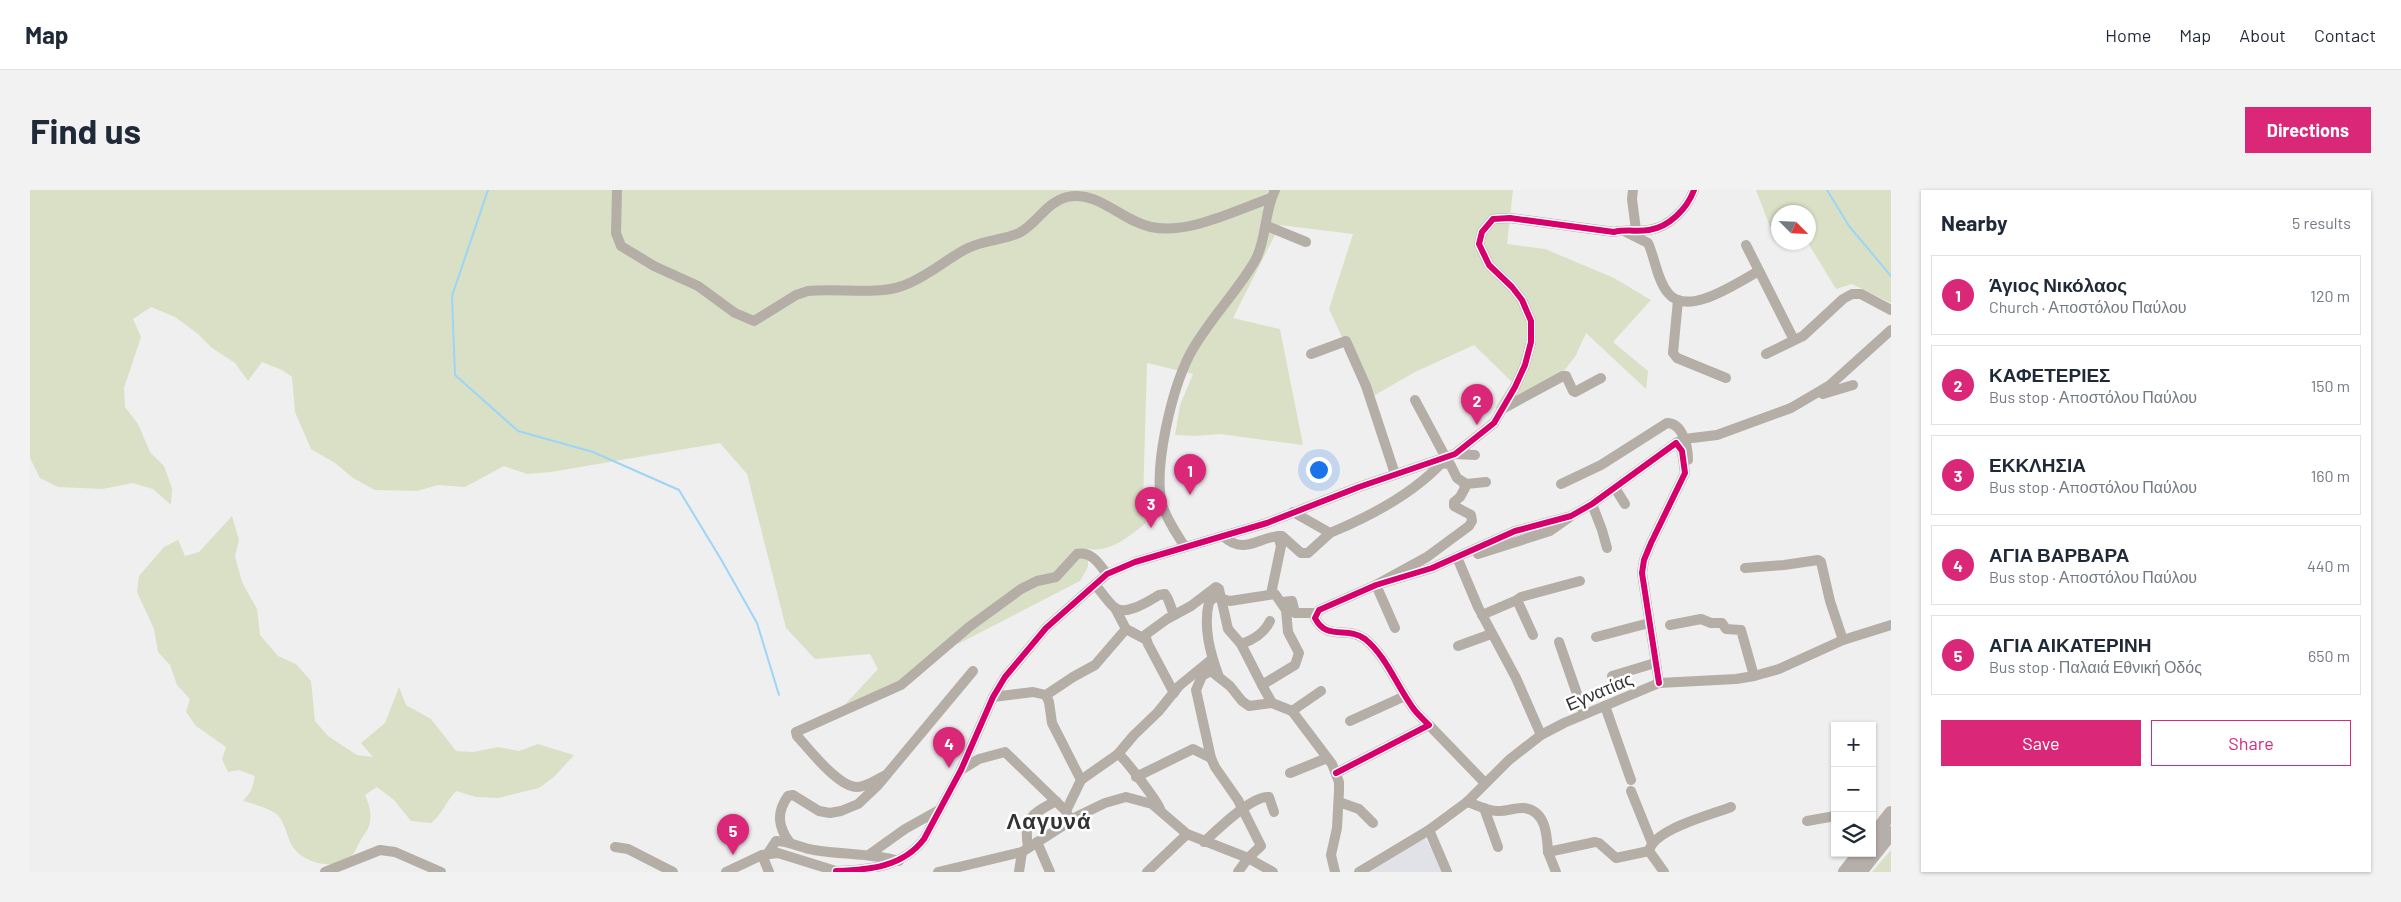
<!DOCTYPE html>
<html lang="en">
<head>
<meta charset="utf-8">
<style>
	body { margin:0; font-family:Barlow,sans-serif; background:#f2f2f3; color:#1f2937 }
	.controls { position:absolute; right:15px; bottom:15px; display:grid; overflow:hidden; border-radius:0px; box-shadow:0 1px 4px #0004 }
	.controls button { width:45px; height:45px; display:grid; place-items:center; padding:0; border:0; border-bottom:1px solid #e0e1e3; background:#fff; color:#1f2937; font:25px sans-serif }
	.compass { position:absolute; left:1741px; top:15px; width:45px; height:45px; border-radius:50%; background:#fff; box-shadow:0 1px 4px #0004; rotate:114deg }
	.you { position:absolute; left:1288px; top:279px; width:18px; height:18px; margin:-12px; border:4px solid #fff; border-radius:50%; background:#1a73e8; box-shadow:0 0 0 8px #1a73e833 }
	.badge { display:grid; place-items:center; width:32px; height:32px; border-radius:50%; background:#db2777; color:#fff; font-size:16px; font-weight:700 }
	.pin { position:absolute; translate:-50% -41px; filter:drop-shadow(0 1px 2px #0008) }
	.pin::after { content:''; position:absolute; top:26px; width:18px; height:15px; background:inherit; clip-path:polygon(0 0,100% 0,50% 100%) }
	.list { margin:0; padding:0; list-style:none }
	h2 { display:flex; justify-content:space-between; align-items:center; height:65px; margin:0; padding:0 20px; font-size:21px }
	h2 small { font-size:16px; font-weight:400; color:#747a83 }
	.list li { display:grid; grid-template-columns:32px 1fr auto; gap:15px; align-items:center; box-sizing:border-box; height:80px; margin:0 10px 10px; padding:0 10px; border:1px solid #e0e1e3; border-radius:0px }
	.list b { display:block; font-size:19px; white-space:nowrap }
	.list p { margin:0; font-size:16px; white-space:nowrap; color:#747a83 }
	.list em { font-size:16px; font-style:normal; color:#747a83 }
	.actions { display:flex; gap:10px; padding:15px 20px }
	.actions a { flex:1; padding:11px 0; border:1px solid #db2777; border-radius:0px; text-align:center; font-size:18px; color:#db2777 }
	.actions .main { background:#db2777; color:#fff }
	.icon { flex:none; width:28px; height:28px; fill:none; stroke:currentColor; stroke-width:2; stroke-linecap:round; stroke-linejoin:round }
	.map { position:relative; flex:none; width:1861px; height:682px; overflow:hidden; border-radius:0px }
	header { display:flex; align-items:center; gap:30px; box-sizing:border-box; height:70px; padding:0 25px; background:#fff; border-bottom:1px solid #e0e1e3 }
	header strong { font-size:24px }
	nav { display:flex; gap:28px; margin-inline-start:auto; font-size:18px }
	.intro { display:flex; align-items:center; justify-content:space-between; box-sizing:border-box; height:120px; padding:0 30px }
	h1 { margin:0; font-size:35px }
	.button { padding:12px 22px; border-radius:0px; background:#db2777; color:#fff; font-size:18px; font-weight:700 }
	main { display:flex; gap:30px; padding:0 30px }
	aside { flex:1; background:#fff; border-radius:0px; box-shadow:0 1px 4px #0004 }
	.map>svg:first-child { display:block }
	.built { fill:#e1e2e8 }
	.green { fill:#d9e0c6 }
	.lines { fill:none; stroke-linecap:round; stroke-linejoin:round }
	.stream { stroke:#9cd5f6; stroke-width:2 }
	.minor { stroke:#b4aea7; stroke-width:10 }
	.major { stroke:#b5aea9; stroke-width:14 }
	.cycleway-casing { stroke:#fff; stroke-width:9 }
	.cycleway { stroke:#d6006c; stroke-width:6 }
	.labels { text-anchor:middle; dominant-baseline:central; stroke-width:5; stroke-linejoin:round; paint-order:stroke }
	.street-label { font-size:18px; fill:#333334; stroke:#fff }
	.district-label { font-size:22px; font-weight:bold; letter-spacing:1px; fill:#333334; stroke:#fff }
</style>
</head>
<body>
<header>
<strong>Map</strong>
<nav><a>Home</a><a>Map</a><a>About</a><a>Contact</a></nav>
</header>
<div class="intro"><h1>Find us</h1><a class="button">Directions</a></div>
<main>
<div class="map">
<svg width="1861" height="682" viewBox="0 0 1861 682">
	<rect width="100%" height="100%" fill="#efeff0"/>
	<polygon class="built" points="1394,645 1413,682 1333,682"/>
	<g class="green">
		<path d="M0,0h1483l-6,54 38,5 69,29 37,22 -38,42 35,29 -2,18 -60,-56 -10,22 -21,28 -50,29 -10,-4 17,-26 -38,-37 -61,28 -43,25 -41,-89 24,-75 -73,-9 -47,93 47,11 23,116 -83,-11 -25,2 -20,-1 5,-30 13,-31 -46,-11 -4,139 3,21c-16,13 -36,30 -58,26v18l-8,14 -122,63 -8,-6 -53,45 -59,29 40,-43 -8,-15 -55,5 -29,-31 -39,-154 -27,-31 -169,29 -24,2 -23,-8 -39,21 -27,-2 -21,6 -42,-1 -22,-12 -18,-15 -24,-14 -16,-37 -3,-35 -10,-7 -20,-8 -14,19 -13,-18 -23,-15 -14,-14 -23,-17 -24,-10 -18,12 8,18 -17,51 1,19 13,17 12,28 14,14 8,22 -1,17 -18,-16 -21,-6 -29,6 -45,-2 -18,-9 -10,-20z"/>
		<polygon points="1726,0 1861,0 1861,113 1822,94 1806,99 1778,53 1778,22 1748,22 1748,34 1740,37"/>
		<path d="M202,326l7,24 -4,16 7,26 15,27 3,26 18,21 18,8 15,17 4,40 13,15 29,19 16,2 -12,-14 24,-20 14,-36 7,18 25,14 25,32 17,1 25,-5 21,4 19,-7 36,11 -19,21 -16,12 -41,10 -22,-1 -20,-6c-11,12 -12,21 -25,32l-20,-2 -17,-21 -17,-13 -12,8c6,13 9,27 -1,40 -5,6 -10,21 -16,25 -16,10 -46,2 -55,-13 -7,-10 -7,-26 -18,-34 -9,-6 -22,-9 -32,-12l8,-10 4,-15 -16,-6 -11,2 -6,-13 4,-12 -30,-21 -10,-14 4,-13 -13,-14 -7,-20 -12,-13 -4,-23 -17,-37 2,-16 25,-29 14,-7 7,16 14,-4z"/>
		<polygon points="1861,660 1861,682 1842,682"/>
	</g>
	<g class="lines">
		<g class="stream">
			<polyline points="458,0 422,106 425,185 488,241 563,262 649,300 692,371 727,433 749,505"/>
			<polyline points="1797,0 1819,36 1861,86"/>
		</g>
		<g class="minor">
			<path d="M587,0l-1,43 5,13 33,20 44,20 37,27 19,8 42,-26 12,-4c28,-3 70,4 94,-5 24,-8 44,-27 66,-38 16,-8 35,-8 51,-15 18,-9 27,-31 48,-36 32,-7 54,24 84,30 37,8 85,-17 120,-29"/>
			<polyline points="1603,0 1602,9 1606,40"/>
			<polyline points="1237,36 1276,52"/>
			<path d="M1596,42l22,11c7,15 9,37 20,50 20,25 70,-11 91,-22"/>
			<polyline points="1716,55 1764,150"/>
			<polyline points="1648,110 1643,163 1647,168 1696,188"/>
			<polyline points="1281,164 1316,151 1336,196 1365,284"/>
			<polyline points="1736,164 1773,146 1813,109 1822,104 1831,104 1861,120"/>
			<polyline points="1793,204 1823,195"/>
			<polyline points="1474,218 1533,186 1536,186 1543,201 1545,202 1571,188"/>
			<polyline points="1646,253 1654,249 1687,245 1761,218 1800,195 1861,140"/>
			<polyline points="1425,264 1445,265"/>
			<polyline points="1408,273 1420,274 1427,288 1436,294 1456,292"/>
			<path d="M1531,294l40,-19 66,-42c16,0 21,24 21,37"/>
			<polyline points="1585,298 1595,314"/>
			<polyline points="1562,314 1572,340 1577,358"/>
			<path d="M1263,322l37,21c41,-17 87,-41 116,-75l-31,-58"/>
			<path d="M1193,346c22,21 37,-1 59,0l19,17h7l22,-20"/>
			<path d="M1155,357c-8,-13 -19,-28 -23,-43 -9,-37 10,-114 27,-148 18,-35 48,-63 67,-97 11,-22 8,-47 19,-69"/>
			<polyline points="1448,364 1520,341 1540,327"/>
			<polyline points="1429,372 1448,417 1486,488 1511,545"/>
			<polyline points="1715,378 1754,375 1788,370 1791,372 1800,411 1813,450"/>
			<path d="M1065,395c7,7 12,16 19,22 11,10 35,-6 45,-12l6,-1 3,5 6,16"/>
			<polyline points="1241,404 1251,356 1248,346"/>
			<polyline points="1487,410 1491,407 1550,391"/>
			<polyline points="1252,412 1262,411 1265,423 1287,423"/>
			<polyline points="1085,418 1096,439 1115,449"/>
			<polyline points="1452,425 1487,410 1503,445"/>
			<polyline points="1640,435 1671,429 1681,433 1692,433 1696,439 1711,440 1724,486"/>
			<polyline points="1365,438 1346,395 1397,367 1439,336 1442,331 1441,325 1424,316 1424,312 1430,307 1435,298 1433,292"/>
			<polyline points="1566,447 1619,433"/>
			<polyline points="1529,452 1554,524"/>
			<path d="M1211,454c12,-4 23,-10 29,-23"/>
			<polyline points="1428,456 1461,444"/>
			<polyline points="1582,486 1625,473"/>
			<path d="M1189,487c-9,-24 -16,-50 -10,-75l6,-5 15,4 45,-7 11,16 2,22 11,21 -4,12 -33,20 10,18"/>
			<polyline points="1144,503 1118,454 1115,445 1137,429 1161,416 1186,397 1189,399 1198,439 1211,454 1232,495"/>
			<path d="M1016,505l3,7 3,21 29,57 37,-26c6,3 39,47 42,55"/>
			<polyline points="963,507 1003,502 1016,505 1043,487 1065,475 1096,439"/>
			<polyline points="1575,516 1601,590"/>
			<polyline points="1262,521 1291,501"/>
			<polyline points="1320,531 1375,506"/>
			<polyline points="1399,535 1455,593"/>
			<polyline points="1088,564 1104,545 1128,522 1149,496 1182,469"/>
			<polyline points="931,580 949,569 975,562 1036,621"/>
			<polyline points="1260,583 1297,568"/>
			<path d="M1306,583l93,-48c-6,-6 -12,-11 -16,-17 -16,-22 -27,-52 -48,-69 -17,-13 -39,2 -50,-21l4,-8 57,-25 56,-17 83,-37 56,-15 21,-12 84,-61 6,8 3,22 -34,70 -7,17 -2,13 17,110"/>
			<path d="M856,585c-9,4 -19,12 -29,12 -19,0 -48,-38 -60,-51l-1,-4 105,-47 68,-58 52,-38 16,-8 19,-4 21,-23c15,-3 22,10 30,20"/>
			<polyline points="1106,587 1163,559 1181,568"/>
			<polyline points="1601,601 1622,653"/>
			<polyline points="1309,612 1329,619 1343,633"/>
			<path d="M1437,612c10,3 20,9 30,9 9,1 18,-4 27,-3 22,3 23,27 24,44l47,-10 4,1 17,15 33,-7"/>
			<polyline points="1454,618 1468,657"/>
			<polyline points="1038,625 1036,621 1051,590"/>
			<polyline points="1777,631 1805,626"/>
			<polyline points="1399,640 1417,682"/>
			<polyline points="1007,652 1020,682"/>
			<path d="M1174,652c13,-12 48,-47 65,-45l5,15"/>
			<path d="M760,653c-12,-16 -14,-30 -2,-47l5,-1 26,16 11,2 11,-2 17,-7 20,-19 95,-114"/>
			<polyline points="585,657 598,659 643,682"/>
			<path d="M998,657c-5,-30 4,-33 28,-46"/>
			<path d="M1619,661c5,-22 62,-36 82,-44"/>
			<polyline points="1619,661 1634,682"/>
			<polyline points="1518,662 1526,682"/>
			<path d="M738,663l8,-12c13,0 25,7 38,9 29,5 57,3 85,11"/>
			<polyline points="840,664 875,639 909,620"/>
			<polyline points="732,665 739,682"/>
			<path d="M806,681c33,-1 67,-4 88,-32l37,-69 32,-73 12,-20 41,-49 61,-54 28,-12 132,-39 92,-36 96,-33 39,-31 21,-36 10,-22 6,-23v-21l-9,-21 -10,-13 -23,-22 -10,-21 3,-12 11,-13 17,-1 104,14c12,-3 23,0 35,-2 20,-3 38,-21 45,-40"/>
			<polyline points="295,682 350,660 365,662 411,682"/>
			<polyline points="696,682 732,665 748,663 809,682"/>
			<polyline points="908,682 992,662 1048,626 1075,613 1096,607 1122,614 1157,644 1218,668 1243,682"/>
			<polyline points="989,682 992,662"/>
			<polyline points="1117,682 1157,644"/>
			<polyline points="1208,682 1218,668 1231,656 1208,610 1185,577 1181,568 1166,500 1172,486 1181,481 1200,496 1212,511 1219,516 1242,513 1262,521 1302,574 1309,592 1309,601 1307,638 1301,665 1305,682"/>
			<polyline points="1329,682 1399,640 1437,612 1479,570 1511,545 1534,533 1629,493 1706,489 1724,486 1749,479 1813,450 1861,435"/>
		</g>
		<g class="major">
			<polyline points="1842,647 1861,623"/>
			<polyline points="1815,682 1830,663"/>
			<polyline points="1830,682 1861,643"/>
		</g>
		<g class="cycleway-casing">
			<g id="cycleway">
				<path d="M1306,583l93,-48c-6,-6 -12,-11 -16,-17 -16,-22 -27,-52 -48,-69 -17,-13 -39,2 -50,-21l4,-8 57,-25 56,-17 83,-37 56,-15 21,-12 84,-61 6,8 3,22 -34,70 -7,17 -2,13 17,110"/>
				<path d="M806,681c33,-1 67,-4 88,-32l37,-69 32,-73 12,-20 41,-49 61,-54 28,-12 132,-39 92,-36 96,-33 39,-31 21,-36 10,-22 6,-23v-21l-9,-21 -10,-13 -23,-22 -10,-21 3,-12 11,-13 17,-1 104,14c12,-3 23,0 35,-2 20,-3 38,-21 45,-40"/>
			</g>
		</g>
		<use href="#cycleway" class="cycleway"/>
	</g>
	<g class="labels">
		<g class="street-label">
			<text transform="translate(1569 501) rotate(-23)">Εγνατίας</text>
		</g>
		<g class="district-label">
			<text x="1019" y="630">Λαγυνά</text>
		</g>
	</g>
</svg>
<div class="controls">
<button>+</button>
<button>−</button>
<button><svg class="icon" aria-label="layers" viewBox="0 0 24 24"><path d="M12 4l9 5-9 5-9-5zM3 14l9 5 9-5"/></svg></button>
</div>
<svg class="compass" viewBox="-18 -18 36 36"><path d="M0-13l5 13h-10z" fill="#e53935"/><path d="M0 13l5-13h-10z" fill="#747a83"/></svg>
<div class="you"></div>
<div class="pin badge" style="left:1160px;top:305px">1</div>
<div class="pin badge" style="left:1447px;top:235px">2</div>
<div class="pin badge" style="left:1121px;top:338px">3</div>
<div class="pin badge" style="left:919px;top:578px">4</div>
<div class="pin badge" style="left:703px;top:665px">5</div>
</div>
<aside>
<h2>Nearby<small>5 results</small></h2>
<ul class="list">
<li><span class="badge">1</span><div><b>Άγιος Νικόλαος</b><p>Church · Αποστόλου Παύλου</p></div><em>120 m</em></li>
<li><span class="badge">2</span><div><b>ΚΑΦΕΤΕΡΙΕΣ</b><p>Bus stop · Αποστόλου Παύλου</p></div><em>150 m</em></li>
<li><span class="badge">3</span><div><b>ΕΚΚΛΗΣΙΑ</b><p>Bus stop · Αποστόλου Παύλου</p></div><em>160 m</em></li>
<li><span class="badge">4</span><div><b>ΑΓΙΑ ΒΑΡΒΑΡΑ</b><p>Bus stop · Αποστόλου Παύλου</p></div><em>440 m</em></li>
<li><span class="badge">5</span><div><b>ΑΓΙΑ ΑΙΚΑΤΕΡΙΝΗ</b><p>Bus stop · Παλαιά Εθνική Οδός</p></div><em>650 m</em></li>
</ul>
<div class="actions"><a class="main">Save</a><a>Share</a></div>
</aside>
</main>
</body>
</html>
